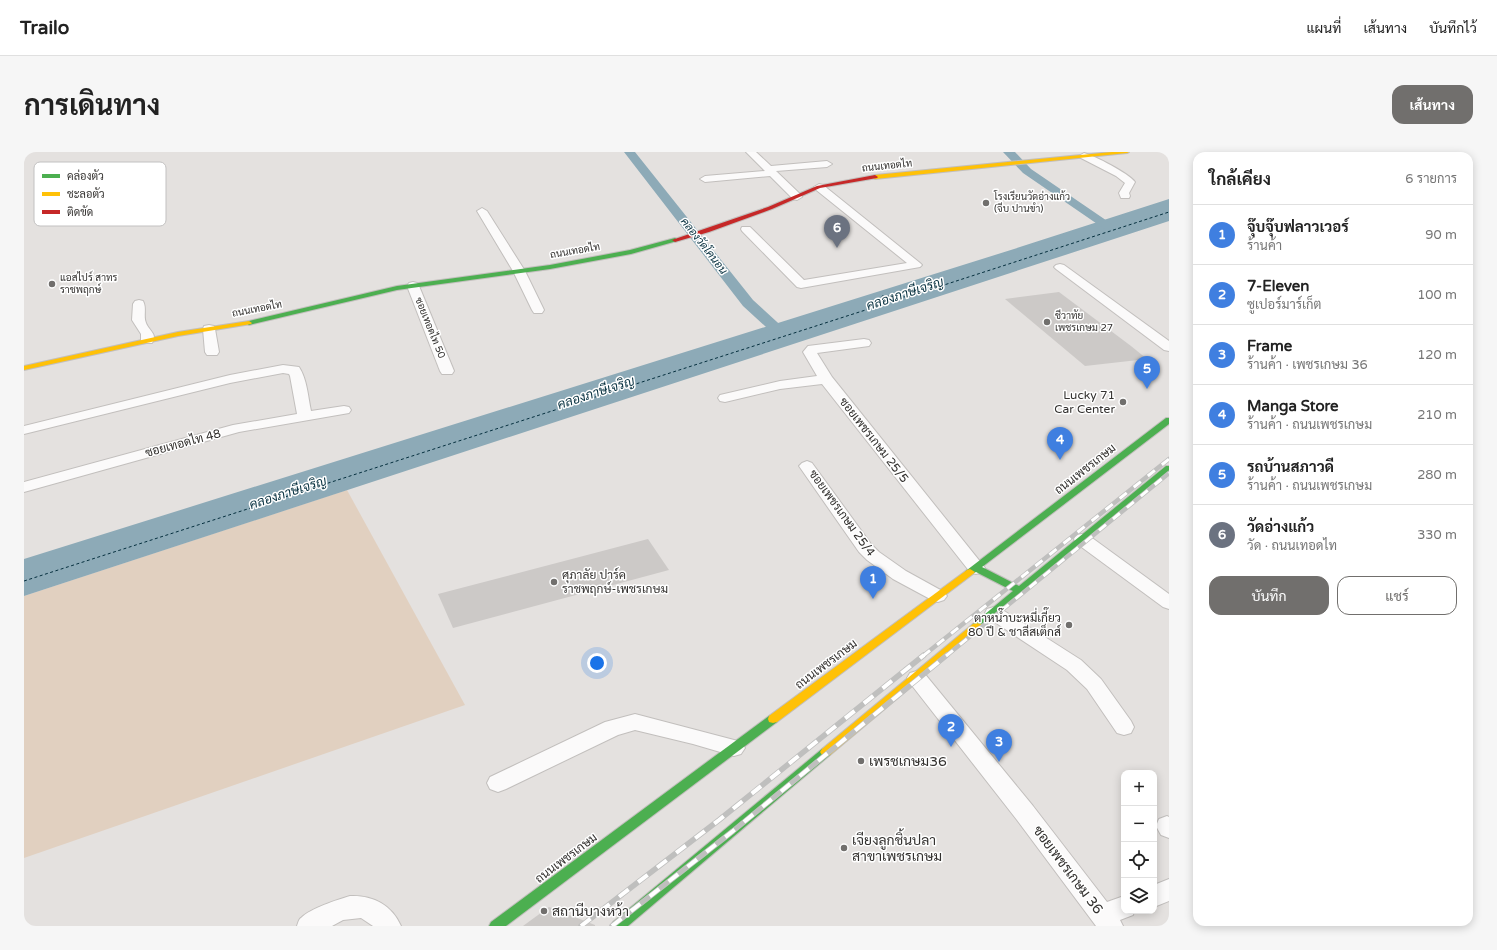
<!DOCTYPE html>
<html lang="th">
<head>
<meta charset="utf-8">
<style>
	body { margin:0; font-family:"Varela Round",Sarabun,sans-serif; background:#f6f6f6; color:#222 }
	.controls { position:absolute; right:12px; bottom:12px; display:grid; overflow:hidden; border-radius:8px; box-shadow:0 2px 10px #0003 }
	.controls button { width:36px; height:36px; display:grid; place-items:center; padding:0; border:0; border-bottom:1px solid #e0e0e0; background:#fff; color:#222; font:20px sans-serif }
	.you { position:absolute; left:573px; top:511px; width:14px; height:14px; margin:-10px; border:3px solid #fff; border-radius:50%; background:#1a73e8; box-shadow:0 0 0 6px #1a73e833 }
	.badge { display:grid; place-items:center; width:26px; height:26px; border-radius:50%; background:#716f6d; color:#fff; font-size:13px; font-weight:700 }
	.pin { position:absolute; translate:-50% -33px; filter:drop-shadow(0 1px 2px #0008) }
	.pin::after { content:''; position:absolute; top:21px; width:14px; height:12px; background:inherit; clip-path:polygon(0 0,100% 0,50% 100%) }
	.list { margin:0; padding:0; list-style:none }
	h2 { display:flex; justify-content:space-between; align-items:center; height:52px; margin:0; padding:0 16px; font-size:17px }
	h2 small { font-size:13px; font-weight:400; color:#767676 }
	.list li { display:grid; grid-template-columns:26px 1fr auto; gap:12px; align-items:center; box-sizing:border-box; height:60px; padding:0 16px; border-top:1px solid #e0e0e0 }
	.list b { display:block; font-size:15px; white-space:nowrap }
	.list p { margin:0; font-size:13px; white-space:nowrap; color:#767676 }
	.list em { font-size:13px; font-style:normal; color:#767676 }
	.actions { display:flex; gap:8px; padding:12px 16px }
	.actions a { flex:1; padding:9px 0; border:1px solid #716f6d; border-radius:12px; text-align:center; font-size:14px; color:#716f6d }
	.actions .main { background:#716f6d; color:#fff }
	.icon { flex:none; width:22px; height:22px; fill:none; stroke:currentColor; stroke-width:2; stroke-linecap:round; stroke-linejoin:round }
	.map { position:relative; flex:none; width:1145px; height:774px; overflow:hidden; border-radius:12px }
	header { display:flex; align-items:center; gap:24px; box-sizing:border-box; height:56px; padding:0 20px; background:#fff; border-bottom:1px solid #e0e0e0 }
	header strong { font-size:19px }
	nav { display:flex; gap:22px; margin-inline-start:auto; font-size:14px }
	.intro { display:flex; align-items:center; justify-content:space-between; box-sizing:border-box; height:96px; padding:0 24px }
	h1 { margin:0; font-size:28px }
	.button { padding:10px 18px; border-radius:12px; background:#716f6d; color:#fff; font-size:14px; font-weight:700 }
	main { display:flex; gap:24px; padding:0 24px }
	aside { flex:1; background:#fff; border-radius:12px; box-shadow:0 2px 10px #0003 }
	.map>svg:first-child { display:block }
	.green { fill:#e1d0c0 }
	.water { fill:#8daab7 }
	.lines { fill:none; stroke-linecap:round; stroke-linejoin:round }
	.canal { fill:#8daab7; fill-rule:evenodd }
	.ferry { stroke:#052f3e; stroke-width:1; stroke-dasharray:3 2.5; stroke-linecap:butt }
	.building { fill:#ccc9c7 }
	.street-casing { stroke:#c2bfbd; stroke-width:2 }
	.fast-casing { stroke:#c2bfbd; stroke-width:2 }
	.slow-casing { stroke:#c2bfbd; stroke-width:2 }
	.jam-casing { stroke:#c2bfbd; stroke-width:2 }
	.street { fill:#fbfafa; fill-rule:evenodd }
	.fast { fill:#4caf50; fill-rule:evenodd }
	.slow { fill:#ffc107; fill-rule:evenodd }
	.jam { fill:#c62828; fill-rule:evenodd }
	.rail-far1-casing { stroke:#bfbfbe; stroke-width:4.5 }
	.rail-casing { stroke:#bfbfbe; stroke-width:5.5 }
	.rail-far1 { stroke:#fff; stroke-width:3; stroke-dasharray:9; stroke-linecap:butt }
	.rail { stroke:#fff; stroke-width:4; stroke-dasharray:12; stroke-linecap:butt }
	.poi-dot { fill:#716f6d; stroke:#fff; stroke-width:1.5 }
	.labels { text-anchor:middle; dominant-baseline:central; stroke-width:3; stroke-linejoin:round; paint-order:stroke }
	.far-street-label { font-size:10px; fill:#33312f; stroke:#fff }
	.far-poi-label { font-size:10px; fill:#33312f; stroke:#fff; text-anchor:start }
	.far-water-label { font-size:11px; font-style:italic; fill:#052f3e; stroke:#fff }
	.poi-label { font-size:12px; fill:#33312f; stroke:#fff; text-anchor:end }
	.street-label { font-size:12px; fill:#33312f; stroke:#fff }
	.water-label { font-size:13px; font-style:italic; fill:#052f3e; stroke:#fff }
	.near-poi-label { font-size:14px; fill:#33312f; stroke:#fff; text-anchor:start }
	.near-street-label { font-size:14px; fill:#33312f; stroke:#fff }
	.key { fill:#fff; stroke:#c2c1c1; stroke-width:1 }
	.key-label { font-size:11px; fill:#33312f }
</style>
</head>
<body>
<header>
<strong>Trailo</strong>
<nav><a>แผนที่</a><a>เส้นทาง</a><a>บันทึกไว้</a></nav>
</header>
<div class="intro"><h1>การเดินทาง</h1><a class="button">เส้นทาง</a></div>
<main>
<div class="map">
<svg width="1145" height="774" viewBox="0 0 1145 774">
	<rect width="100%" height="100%" fill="#e4e1df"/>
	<polygon class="green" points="323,338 441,553 0,706 0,444"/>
	<polygon class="water" points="1145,47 1145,69 0,444 0,407 990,97"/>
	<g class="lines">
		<g class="canal">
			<polygon points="600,0 611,0 729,148 764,180 767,183 764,186 759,188 754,186 719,154"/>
			<polygon points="979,0 991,0 1007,17 1092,75 1090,78 1082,78 999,21"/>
		</g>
		<polyline class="ferry" points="0,429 854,154 858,144 883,145 1145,60"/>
	</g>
	<g class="building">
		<polygon points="1035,140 1107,194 1123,207 1061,214 981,147"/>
		<polygon points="624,387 645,418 429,476 414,442"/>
		<polygon points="525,755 571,773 571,774 499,774"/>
	</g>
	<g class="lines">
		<g class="street-casing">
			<g id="street">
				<polygon points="722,0 732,0 747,14 803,9 808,12 803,15 752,19 777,43 778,45 773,48 769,47 746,24 681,30 676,27 681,24 741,19"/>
				<path d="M1060,1c11,3 44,20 51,29l-6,11 1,3 -1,2h-8l-2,-5 6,-10 -9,-7 -35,-18 -2,-2z"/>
				<polygon points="795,32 799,33 896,111 898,113 896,115 777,136 773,135 718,79 717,77 718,75 726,75 780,128 883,111 791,37 790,35"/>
				<polygon points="458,56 463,59 501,119 520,158 518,161 510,161 508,158 489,119 453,59"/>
				<polygon points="1036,112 1040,113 1145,189 1145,199 1140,198 1032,117 1030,115 1032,113"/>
				<polygon points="389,130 393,131 395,134 430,219 428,222 418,222 416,219 383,134 385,131"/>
				<path d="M115,148l4,1c4,7 0,15 3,22 3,8 12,11 6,20h-10l-1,-3v-6l-9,-14 1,-16 2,-3z"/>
				<polygon points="185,173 190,174 191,177 195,200 193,203 183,203 181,200 179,177 180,174"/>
				<polygon points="840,187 845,188 847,191 845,194 793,201 808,225 958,412 961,416 958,420 952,422 946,420 798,232 756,237 701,250 696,249 694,246 696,243 756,229 793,224 779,200 784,194"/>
				<path d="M259,213l16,2c8,12 9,30 12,44l33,-5 5,1 2,3 -2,3 -110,19 -215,60v-10l209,-57 64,-11 -7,-38 -1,-2 -6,-1 -53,10 -206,51v-8l206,-51z"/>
				<polygon points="783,309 788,311 847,392 855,400 882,419 920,440 923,444 920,448 914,450 908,448 869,427 843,408 835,400 775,314 778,311"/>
				<polygon points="1058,382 1064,383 1145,442 1145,457 1139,455 1052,391 1050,387 1052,383"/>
				<polygon points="970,455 977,457 1057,508 1077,527 1107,569 1110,575 1107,581 1100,583 1093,581 1063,537 1043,518 963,465 961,461 963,457"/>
				<polygon points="893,519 900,521 1009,654 1083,750 1100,744 1100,759 1110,759 1109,763 1096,768 1099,774 1072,774 993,668 886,531 883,526 886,521"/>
				<polygon points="611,562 710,588 717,590 721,596 717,602 710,604 669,592 611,578 594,583 482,637 474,640 466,637 463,631 466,625 581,570"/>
				<polygon points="1143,664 1145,665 1145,686 1137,683 1132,674 1135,667"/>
				<polygon points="1145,727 1145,749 1130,755 1130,733"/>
				<path d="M326,744c23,-1 42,9 51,30h-28l-12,-8 -18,2 -11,6h-35c1,-3 2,-7 4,-8 10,-10 36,-18 49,-22z"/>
			</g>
		</g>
		<g class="fast-casing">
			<g id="fast">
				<polygon points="651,86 654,88 653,89 607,102 526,117 373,138 225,173 222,171 225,169 373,134 526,113 606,98"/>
				<polygon points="1142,266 1145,266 1145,272 958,415 995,434 1142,314 1145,314 1145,320 1089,365 957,476 949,476 948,474 949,472 989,439 952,420 946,423 943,422 941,420 943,418"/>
				<polygon points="749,563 753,564 754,567 753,570 482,774 465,774 467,770 745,564"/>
				<polygon points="802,596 806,597 808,600 806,603 604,774 587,774 589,770 798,597"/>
			</g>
		</g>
		<g class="slow-casing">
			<g id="slow">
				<polygon points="1088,0 1105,0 1103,1 851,27 848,25 851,23"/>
				<polygon points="225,169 228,171 227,172 154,184 0,218 0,214 154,180"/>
				<polygon points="946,417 951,420 949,422 753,570 749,571 745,570 744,567 745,564 943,418"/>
				<polygon points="953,471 957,472 958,474 957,476 806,603 802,604 798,603 796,600 798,597 949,472"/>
			</g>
		</g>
		<g class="jam-casing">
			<polygon id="jam" points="851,23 854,25 853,26 796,36 748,57 685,80 651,90 648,88 744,55 793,34"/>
		</g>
		<use href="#street" class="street"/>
		<use href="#fast" class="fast"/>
		<use href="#slow" class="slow"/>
		<use href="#jam" class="jam"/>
		<g class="rail-far1-casing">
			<g id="rail-far1">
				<polyline points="899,504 1145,307"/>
				<polyline points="922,504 1145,321"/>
			</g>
		</g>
		<g class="rail-casing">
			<g id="rail">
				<polyline points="557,774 695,668 900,503"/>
				<polyline points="588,774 709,679 923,503"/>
			</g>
		</g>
		<use href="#rail-far1" class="rail-far1"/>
		<use href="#rail" class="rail"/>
	</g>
	<g class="poi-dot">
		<circle cx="962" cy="51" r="4"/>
		<circle cx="28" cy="132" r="4"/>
		<circle cx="1023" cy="170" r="4"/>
		<circle cx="1099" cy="250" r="4"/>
		<circle cx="530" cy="430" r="4"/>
		<circle cx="1045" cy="473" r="4"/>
		<circle cx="837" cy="609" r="4"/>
		<circle cx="820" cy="696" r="4"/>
		<circle cx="520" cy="759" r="4"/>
	</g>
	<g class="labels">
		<g class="far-street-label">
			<text transform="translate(863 14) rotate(-6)">ถนนเทอดไท</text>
			<text transform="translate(551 99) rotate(-10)">ถนนเทอดไท</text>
			<text transform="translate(233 157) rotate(-11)">ถนนเทอดไท</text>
			<text transform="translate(406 176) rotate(68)">ซอยเทอดไท 50</text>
		</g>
		<g class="far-poi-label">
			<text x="970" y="45">โรงเรียนวัดอ่างแก้ว<tspan x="970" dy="12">(จีบ ปานขำ)</tspan></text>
			<text x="36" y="126">แอสไปร์ สาทร<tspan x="36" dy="12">ราชพฤกษ์</tspan></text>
			<text x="1031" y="164">ชีวาทัย<tspan x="1031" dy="12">เพชรเกษม 27</tspan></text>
		</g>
		<g class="far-water-label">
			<text transform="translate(680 94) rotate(52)">คลองวัดโคนอน</text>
		</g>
		<g class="poi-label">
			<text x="1091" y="243">Lucky 71<tspan x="1091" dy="14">Car Center</tspan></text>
			<text x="538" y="423" text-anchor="start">ศุภาลัย ปาร์ค<tspan x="538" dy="14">ราชพฤกษ์-เพชรเกษม</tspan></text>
			<text x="1037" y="466">ตาหน๊ำบะหมี่เกี๊ยว<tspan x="1037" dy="14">80 ปี &amp; ชาลีสเต็กส์</tspan></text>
		</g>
		<g class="street-label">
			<text transform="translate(850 288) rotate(52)">ซอยเพชรเกษม 25/5</text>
			<text transform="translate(159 291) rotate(-15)">ซอยเทอดไท 48</text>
			<text transform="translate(1061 317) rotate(-38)">ถนนเพชรเกษม</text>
			<text transform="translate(818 361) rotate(54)">ซอยเพชรเกษม 25/4</text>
			<text transform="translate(802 512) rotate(-37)">ถนนเพชรเกษม</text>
			<text transform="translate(542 706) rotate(-37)">ถนนเพชรเกษม</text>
		</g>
		<g class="water-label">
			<text transform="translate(881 142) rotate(-18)">คลองภาษีเจริญ</text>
			<text transform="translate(572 241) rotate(-18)">คลองภาษีเจริญ</text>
			<text transform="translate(264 341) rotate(-18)">คลองภาษีเจริญ</text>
		</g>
		<g class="near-poi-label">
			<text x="845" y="609">เพรชเกษม36</text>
			<text x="828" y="688">เจียงลูกชิ้นปลา<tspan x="828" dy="16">สาขาเพชรเกษม</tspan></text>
			<text x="528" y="759">สถานีบางหว้า</text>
		</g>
		<g class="near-street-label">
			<text transform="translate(1044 718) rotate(53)">ซอยเพชรเกษม 36</text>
		</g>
	</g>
	<rect x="10" y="10" width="132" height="64" rx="6" class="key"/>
	<rect x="18" y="22" width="18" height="4" fill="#4caf50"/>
	<rect x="18" y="40" width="18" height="4" fill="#ffc107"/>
	<rect x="18" y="58" width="18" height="4" fill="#c62828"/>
	<g class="key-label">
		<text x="43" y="28">คล่องตัว</text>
		<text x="43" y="46">ชะลอตัว</text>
		<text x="43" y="64">ติดขัด</text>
	</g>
</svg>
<div class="controls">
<button>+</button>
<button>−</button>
<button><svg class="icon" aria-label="locate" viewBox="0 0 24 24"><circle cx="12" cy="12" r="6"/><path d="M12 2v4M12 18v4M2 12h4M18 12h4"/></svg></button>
<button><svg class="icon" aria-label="layers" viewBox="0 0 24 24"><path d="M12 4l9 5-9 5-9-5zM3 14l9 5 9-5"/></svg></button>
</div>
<div class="you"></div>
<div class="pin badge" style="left:849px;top:447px;background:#3f7fe0">1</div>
<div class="pin badge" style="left:927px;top:595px;background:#3f7fe0">2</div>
<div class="pin badge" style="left:975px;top:610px;background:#3f7fe0">3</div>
<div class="pin badge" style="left:1036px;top:308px;background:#3f7fe0">4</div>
<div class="pin badge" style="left:1123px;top:237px;background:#3f7fe0">5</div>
<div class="pin badge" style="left:813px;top:96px;background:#6b7280">6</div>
</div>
<aside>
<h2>ใกล้เคียง<small>6 รายการ</small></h2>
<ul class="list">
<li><span class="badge" style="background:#3f7fe0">1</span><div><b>จุ๊บจุ๊บฟลาวเวอร์</b><p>ร้านค้า</p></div><em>90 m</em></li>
<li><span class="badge" style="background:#3f7fe0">2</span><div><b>7-Eleven</b><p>ซูเปอร์มาร์เก็ต</p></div><em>100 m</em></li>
<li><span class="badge" style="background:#3f7fe0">3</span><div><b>Frame</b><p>ร้านค้า · เพชรเกษม 36</p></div><em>120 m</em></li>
<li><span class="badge" style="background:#3f7fe0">4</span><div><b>Manga Store</b><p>ร้านค้า · ถนนเพชรเกษม</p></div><em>210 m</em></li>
<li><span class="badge" style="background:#3f7fe0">5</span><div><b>รถบ้านสภาวดี</b><p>ร้านค้า · ถนนเพชรเกษม</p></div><em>280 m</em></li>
<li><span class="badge" style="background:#6b7280">6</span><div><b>วัดอ่างแก้ว</b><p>วัด · ถนนเทอดไท</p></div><em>330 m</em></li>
</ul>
<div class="actions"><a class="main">บันทึก</a><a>แชร์</a></div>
</aside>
</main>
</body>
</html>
